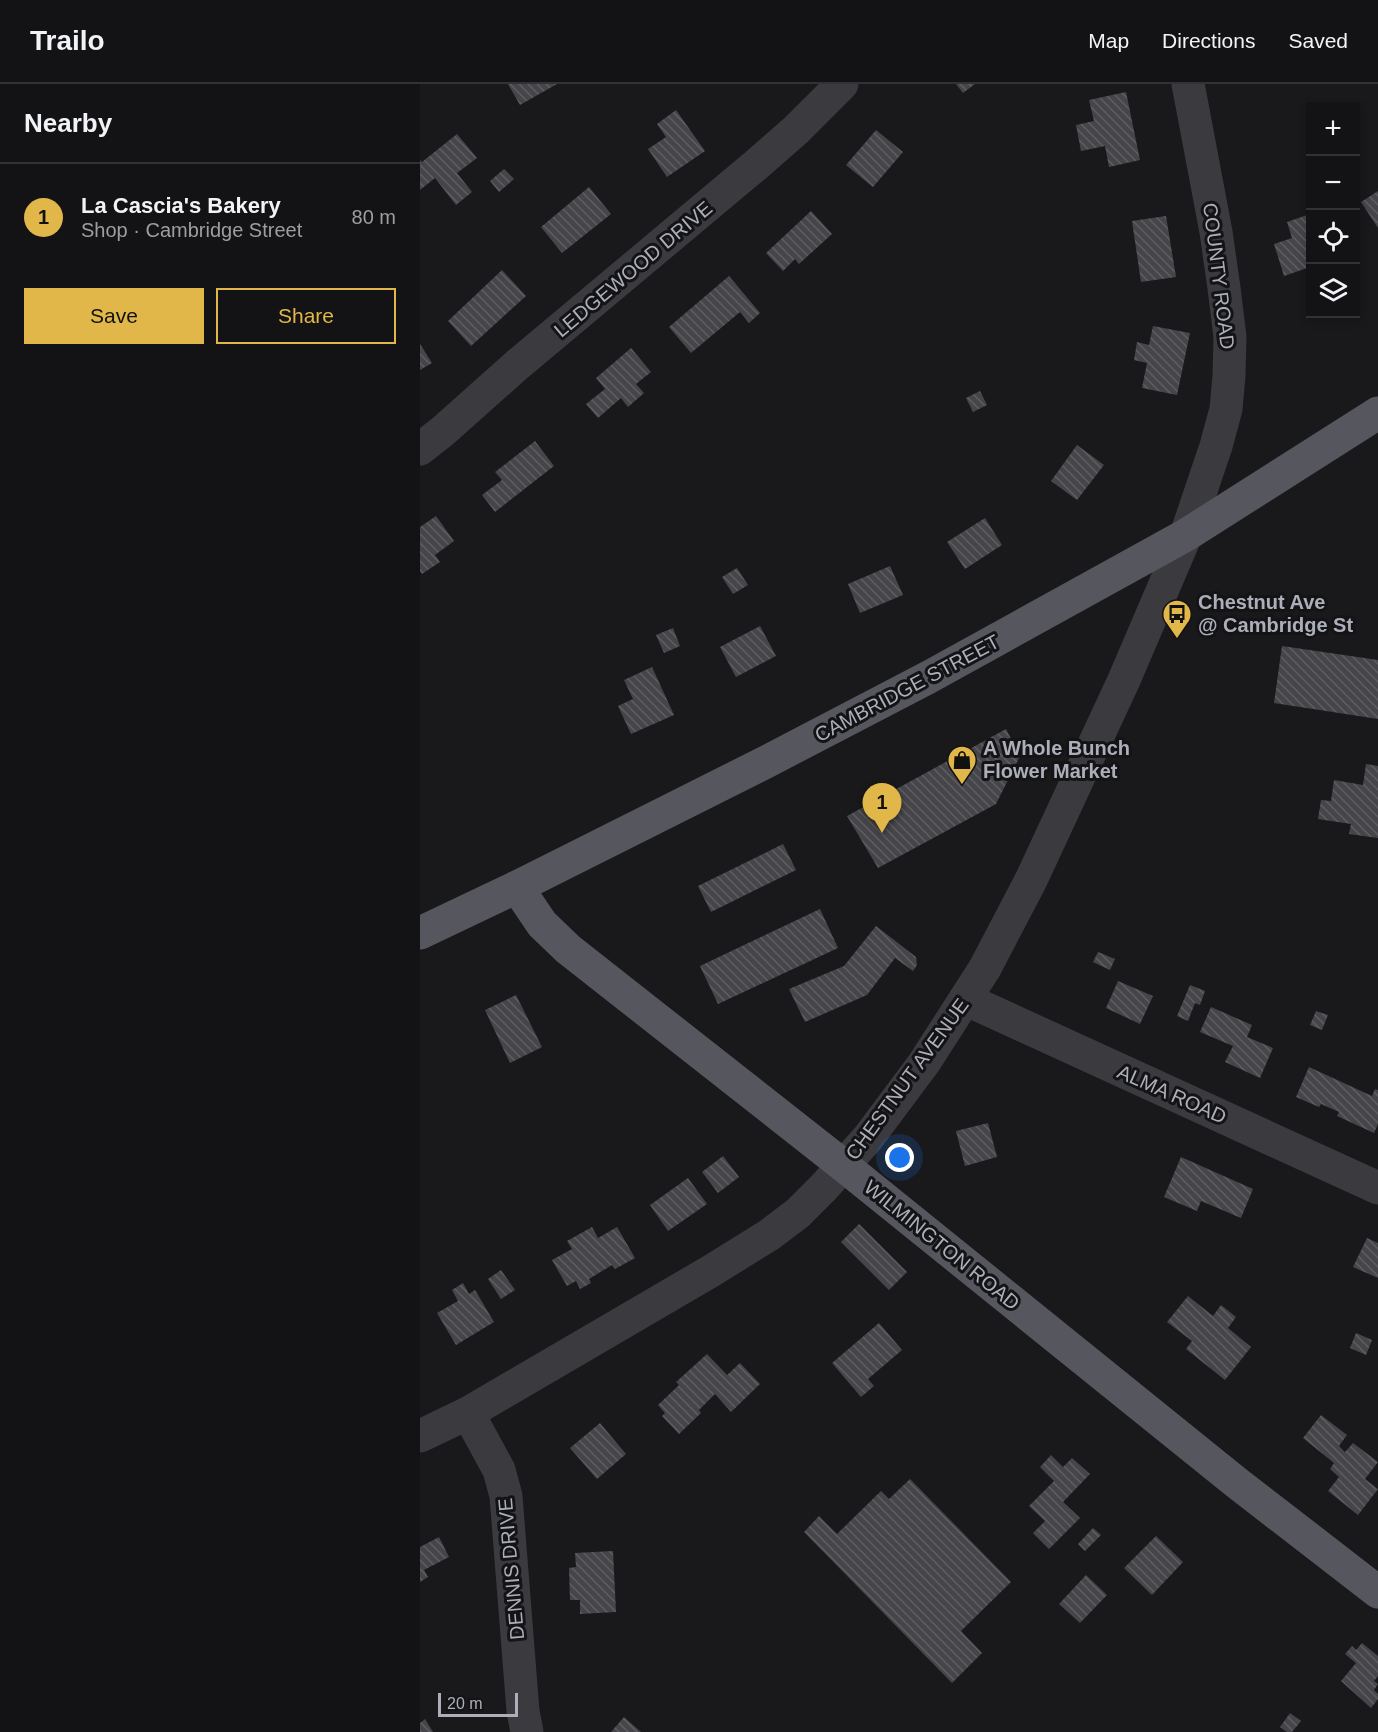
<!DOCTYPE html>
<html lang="en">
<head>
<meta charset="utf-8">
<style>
	body { margin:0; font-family:Helvetica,sans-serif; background:#202022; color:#f1f3f6 }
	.controls { position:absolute; right:18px; top:18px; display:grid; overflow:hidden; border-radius:0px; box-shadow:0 3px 9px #0003 }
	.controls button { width:54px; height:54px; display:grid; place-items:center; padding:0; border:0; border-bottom:2px solid #323234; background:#131214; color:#f1f3f6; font:30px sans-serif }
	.scale { position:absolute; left:18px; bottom:15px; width:80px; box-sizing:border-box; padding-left:6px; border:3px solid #acafb9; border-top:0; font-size:16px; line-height:21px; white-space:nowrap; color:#acafb9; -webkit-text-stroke:4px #141315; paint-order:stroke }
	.you { position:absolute; left:480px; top:1074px; width:21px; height:21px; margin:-15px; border:4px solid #fff; border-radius:50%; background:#1a73e8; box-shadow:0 0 0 9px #1a73e833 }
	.badge { display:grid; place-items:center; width:39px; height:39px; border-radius:50%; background:#e1b74a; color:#111; font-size:20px; font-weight:700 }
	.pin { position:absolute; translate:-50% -50px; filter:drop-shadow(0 2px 3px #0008) }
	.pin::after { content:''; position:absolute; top:32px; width:21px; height:18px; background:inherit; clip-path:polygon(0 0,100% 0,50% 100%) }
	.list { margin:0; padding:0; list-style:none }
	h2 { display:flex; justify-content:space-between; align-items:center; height:78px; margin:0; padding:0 24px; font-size:26px }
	h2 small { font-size:20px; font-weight:400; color:#9d9ea0 }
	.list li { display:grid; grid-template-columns:39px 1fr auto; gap:18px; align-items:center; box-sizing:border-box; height:108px; padding:0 24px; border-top:2px solid #323234 }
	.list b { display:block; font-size:22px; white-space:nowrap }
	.list p { margin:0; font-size:20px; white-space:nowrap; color:#9d9ea0 }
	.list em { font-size:20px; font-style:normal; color:#9d9ea0 }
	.actions { display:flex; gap:12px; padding:18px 24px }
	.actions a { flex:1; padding:14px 0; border:2px solid #e1b74a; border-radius:0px; text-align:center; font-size:21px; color:#e1b74a }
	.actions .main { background:#e1b74a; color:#111 }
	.icon { flex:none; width:33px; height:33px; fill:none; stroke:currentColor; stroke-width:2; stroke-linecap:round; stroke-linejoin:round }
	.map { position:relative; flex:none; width:958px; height:1648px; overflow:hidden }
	header { display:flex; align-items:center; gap:36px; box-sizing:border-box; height:84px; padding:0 30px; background:#131214; border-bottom:2px solid #323234 }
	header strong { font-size:28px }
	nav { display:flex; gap:33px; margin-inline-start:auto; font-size:21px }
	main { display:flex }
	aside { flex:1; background:#131214 }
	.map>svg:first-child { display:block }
	.building { fill:url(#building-back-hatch) }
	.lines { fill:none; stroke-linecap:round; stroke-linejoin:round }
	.minor { stroke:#3a3a3f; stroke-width:33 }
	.major { stroke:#56575e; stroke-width:33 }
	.labels { text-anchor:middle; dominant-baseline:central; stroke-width:6; stroke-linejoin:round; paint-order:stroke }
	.street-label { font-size:20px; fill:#acafb9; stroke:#141315 }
	.poi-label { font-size:20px; font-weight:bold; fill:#acafb9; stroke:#141315; text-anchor:start }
</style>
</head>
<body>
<header>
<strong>Trailo</strong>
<nav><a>Map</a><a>Directions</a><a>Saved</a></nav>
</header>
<main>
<aside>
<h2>Nearby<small></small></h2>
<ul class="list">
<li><span class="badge">1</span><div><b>La Cascia's Bakery</b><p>Shop · Cambridge Street</p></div><em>80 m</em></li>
</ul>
<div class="actions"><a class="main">Save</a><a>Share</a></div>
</aside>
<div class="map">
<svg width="958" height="1648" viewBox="0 0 958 1648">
	<defs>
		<pattern id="building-back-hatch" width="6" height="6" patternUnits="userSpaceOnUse" patternTransform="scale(1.5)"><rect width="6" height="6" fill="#46464a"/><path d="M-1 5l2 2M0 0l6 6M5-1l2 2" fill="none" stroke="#5e5e62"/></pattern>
	</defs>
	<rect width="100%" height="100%" fill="#19181a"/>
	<g class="building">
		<polygon points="88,0 137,0 100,21"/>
		<polygon points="536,0 555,0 543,9"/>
		<polygon points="706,8 720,76 689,83 685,62 661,67 656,41 674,37 669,16"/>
		<polygon points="256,26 285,67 247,93 228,65 246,53 237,40"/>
		<polygon points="456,46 483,68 453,103 426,81"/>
		<polygon points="37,50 57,74 37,89 52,108 36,121 15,94 0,106 0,76 2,78"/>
		<polygon points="84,85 94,95 79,108 70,97"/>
		<polygon points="169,103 191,130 142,169 121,143"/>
		<polygon points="958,107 958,144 941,118"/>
		<polygon points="391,127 412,150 379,180 375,175 363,187 346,169"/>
		<polygon points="890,130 890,183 864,192 854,160 872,154 867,138"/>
		<polygon points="746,132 756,193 721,198 712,137"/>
		<polygon points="82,186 106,212 51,262 28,237"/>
		<polygon points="309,192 340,229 329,239 320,228 271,269 249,243"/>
		<polygon points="733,242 770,249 757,311 722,304 727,279 714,276 717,258 729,261"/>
		<polygon points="0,260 12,279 0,286"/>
		<polygon points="211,264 231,288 216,300 224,309 208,323 201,314 178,334 166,320 185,305 176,294"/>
		<polygon points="560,307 567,321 553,328 546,314"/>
		<polygon points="115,357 134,382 75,428 62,411 82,396 75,388"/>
		<polygon points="657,361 684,381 657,416 631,397"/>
		<polygon points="16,432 34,457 15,471 20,478 2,490 0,487 0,443"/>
		<polygon points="565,434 582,461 545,485 527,458"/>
		<polygon points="470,482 483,511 440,529 428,500"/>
		<polygon points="317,484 328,501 313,510 302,493"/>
		<polygon points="340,542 356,572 316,593 300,563"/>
		<polygon points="253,544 260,562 244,569 236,551"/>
		<polygon points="862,562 958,576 958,635 854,619"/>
		<polygon points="232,583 254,631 211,650 198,622 213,615 204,596"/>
		<polygon points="586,645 600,672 576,720 458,784 427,732"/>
		<polygon points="946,680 958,682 958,754 929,750 931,740 898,735 901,716 911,717 914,696 943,701"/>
		<polygon points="363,760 376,786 291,828 278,802"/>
		<polygon points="400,825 418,864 298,920 280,882"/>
		<polygon points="456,842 496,873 497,881 493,887 475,874 447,911 385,938 369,905 424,882"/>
		<polygon points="678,868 695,875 690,886 673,878"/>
		<polygon points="698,897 733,912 720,940 686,924"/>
		<polygon points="770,901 785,907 780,921 775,919 768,937 757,932"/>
		<polygon points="96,911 122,963 90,979 65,926"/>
		<polygon points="791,923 832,941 827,953 853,964 840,994 805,978 813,962 780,948"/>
		<polygon points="896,927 908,931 902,946 890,941"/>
		<polygon points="889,983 952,1012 955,1005 958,1006 958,1040 954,1049 917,1032 919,1028 901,1020 899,1023 876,1013"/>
		<polygon points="568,1039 577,1073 545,1082 536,1047"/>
		<polygon points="303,1072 319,1093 298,1109 282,1088"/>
		<polygon points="761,1073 833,1105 821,1134 781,1117 777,1127 744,1113"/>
		<polygon points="268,1094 287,1120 248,1147 230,1121"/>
		<polygon points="439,1140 487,1188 469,1206 421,1158"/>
		<polygon points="172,1143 178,1154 197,1143 215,1174 195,1185 192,1181 169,1195 171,1199 160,1205 156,1197 147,1202 132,1176 152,1165 147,1157"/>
		<polygon points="947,1154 958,1159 958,1194 933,1183"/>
		<polygon points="81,1186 95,1206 81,1215 68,1195"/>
		<polygon points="43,1199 49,1210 55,1206 74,1238 36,1261 17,1229 38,1217 32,1206"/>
		<polygon points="768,1212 793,1232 801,1221 816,1233 808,1244 831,1263 805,1296 766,1265 772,1257 747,1238"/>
		<polygon points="459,1239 482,1266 448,1295 454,1302 441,1313 412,1279"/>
		<polygon points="936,1249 952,1256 946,1271 930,1264"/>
		<polygon points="287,1270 307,1291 320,1279 340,1300 311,1328 295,1310 279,1326 281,1329 259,1350 242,1332 245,1329 238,1321 259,1301 256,1298"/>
		<polygon points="901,1331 927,1351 919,1362 925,1368 933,1359 958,1378 945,1395 958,1405 938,1431 908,1407 919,1393 910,1385 914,1379 883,1354"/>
		<polygon points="180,1339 206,1370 177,1395 150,1364"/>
		<polygon points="631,1371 643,1383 652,1374 670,1390 643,1418 660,1434 629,1465 613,1449 625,1437 609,1422 634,1397 620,1383"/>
		<polygon points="490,1395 591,1498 541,1547 562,1569 532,1599 384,1448 399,1432 417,1450 461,1407 469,1415"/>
		<polygon points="673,1444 681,1451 665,1467 658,1460"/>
		<polygon points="736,1452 763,1478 732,1511 704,1484"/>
		<polygon points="19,1453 29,1473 4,1486 8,1493 0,1498 0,1463"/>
		<polygon points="193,1467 196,1528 160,1530 160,1516 150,1516 149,1484 156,1483 155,1469"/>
		<polygon points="666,1491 687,1511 660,1539 639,1520"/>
		<polygon points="942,1559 958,1572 958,1592 954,1597 958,1600 954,1606 958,1610 958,1615 951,1624 921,1597 936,1579 925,1570 932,1562 936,1566"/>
		<polygon points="870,1629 881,1637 872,1648 867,1648 860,1643"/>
		<polygon points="204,1633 221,1648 191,1648"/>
		<polygon points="5,1635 13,1648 0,1648 0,1639"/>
	</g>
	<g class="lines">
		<g class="minor">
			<polyline points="0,365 23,347 97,281 336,81 376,46 422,0"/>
			<polyline points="545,915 958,1104"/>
			<polyline points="48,1329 79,1386 86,1412 103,1627 107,1648"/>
			<polyline points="0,1352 48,1329 291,1187 349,1151 378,1129 404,1103 448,1054 504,979 565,884 611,796 704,596 766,451 796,362 806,325 809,292 810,253 804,204 796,148 768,0"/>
		</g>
		<g class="major">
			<polyline points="97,803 122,840 148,865 424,1082 817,1399 958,1508"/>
			<polyline points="0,849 97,803 346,678 509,593 766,451 958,329"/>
		</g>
	</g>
	<defs>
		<g id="bus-pin" transform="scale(1.5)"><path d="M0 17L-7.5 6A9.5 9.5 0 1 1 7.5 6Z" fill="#e1b74a" stroke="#141315"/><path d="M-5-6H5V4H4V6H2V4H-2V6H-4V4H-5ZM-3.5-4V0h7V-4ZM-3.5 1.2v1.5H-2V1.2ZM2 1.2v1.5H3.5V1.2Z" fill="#111"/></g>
		<g id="shop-pin" transform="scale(1.5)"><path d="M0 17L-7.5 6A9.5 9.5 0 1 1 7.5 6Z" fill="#e1b74a" stroke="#141315"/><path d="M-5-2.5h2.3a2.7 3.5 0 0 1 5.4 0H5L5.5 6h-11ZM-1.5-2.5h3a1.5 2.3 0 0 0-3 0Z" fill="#111"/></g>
	</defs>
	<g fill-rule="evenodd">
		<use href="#bus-pin" x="757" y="530"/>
		<use href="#shop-pin" x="542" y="676"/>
	</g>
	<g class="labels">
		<g class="street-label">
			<text transform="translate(213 185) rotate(-40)">LEDGEWOOD DRIVE</text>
			<text transform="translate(799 192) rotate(83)">COUNTY ROAD</text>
			<text transform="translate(487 604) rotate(-28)">CAMBRIDGE STREET</text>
			<text transform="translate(487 995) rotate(-54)">CHESTNUT AVENUE</text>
			<text transform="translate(752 1010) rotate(24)">ALMA ROAD</text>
			<text transform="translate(522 1161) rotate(39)">WILMINGTON ROAD</text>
			<text transform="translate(91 1485) rotate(-95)">DENNIS DRIVE</text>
		</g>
		<g class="poi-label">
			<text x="778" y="518">Chestnut Ave<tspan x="778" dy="23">@ Cambridge St</tspan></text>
			<text x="563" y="664">A Whole Bunch<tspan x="563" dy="23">Flower Market</tspan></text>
		</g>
	</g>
</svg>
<div class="controls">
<button>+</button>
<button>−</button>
<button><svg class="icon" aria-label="locate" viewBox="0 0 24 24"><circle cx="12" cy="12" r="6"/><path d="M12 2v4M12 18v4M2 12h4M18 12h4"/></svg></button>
<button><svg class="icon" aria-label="layers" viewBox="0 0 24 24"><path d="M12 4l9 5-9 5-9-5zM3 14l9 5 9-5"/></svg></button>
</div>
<div class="scale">20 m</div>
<div class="you"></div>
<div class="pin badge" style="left:462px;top:749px">1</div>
</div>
</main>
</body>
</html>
